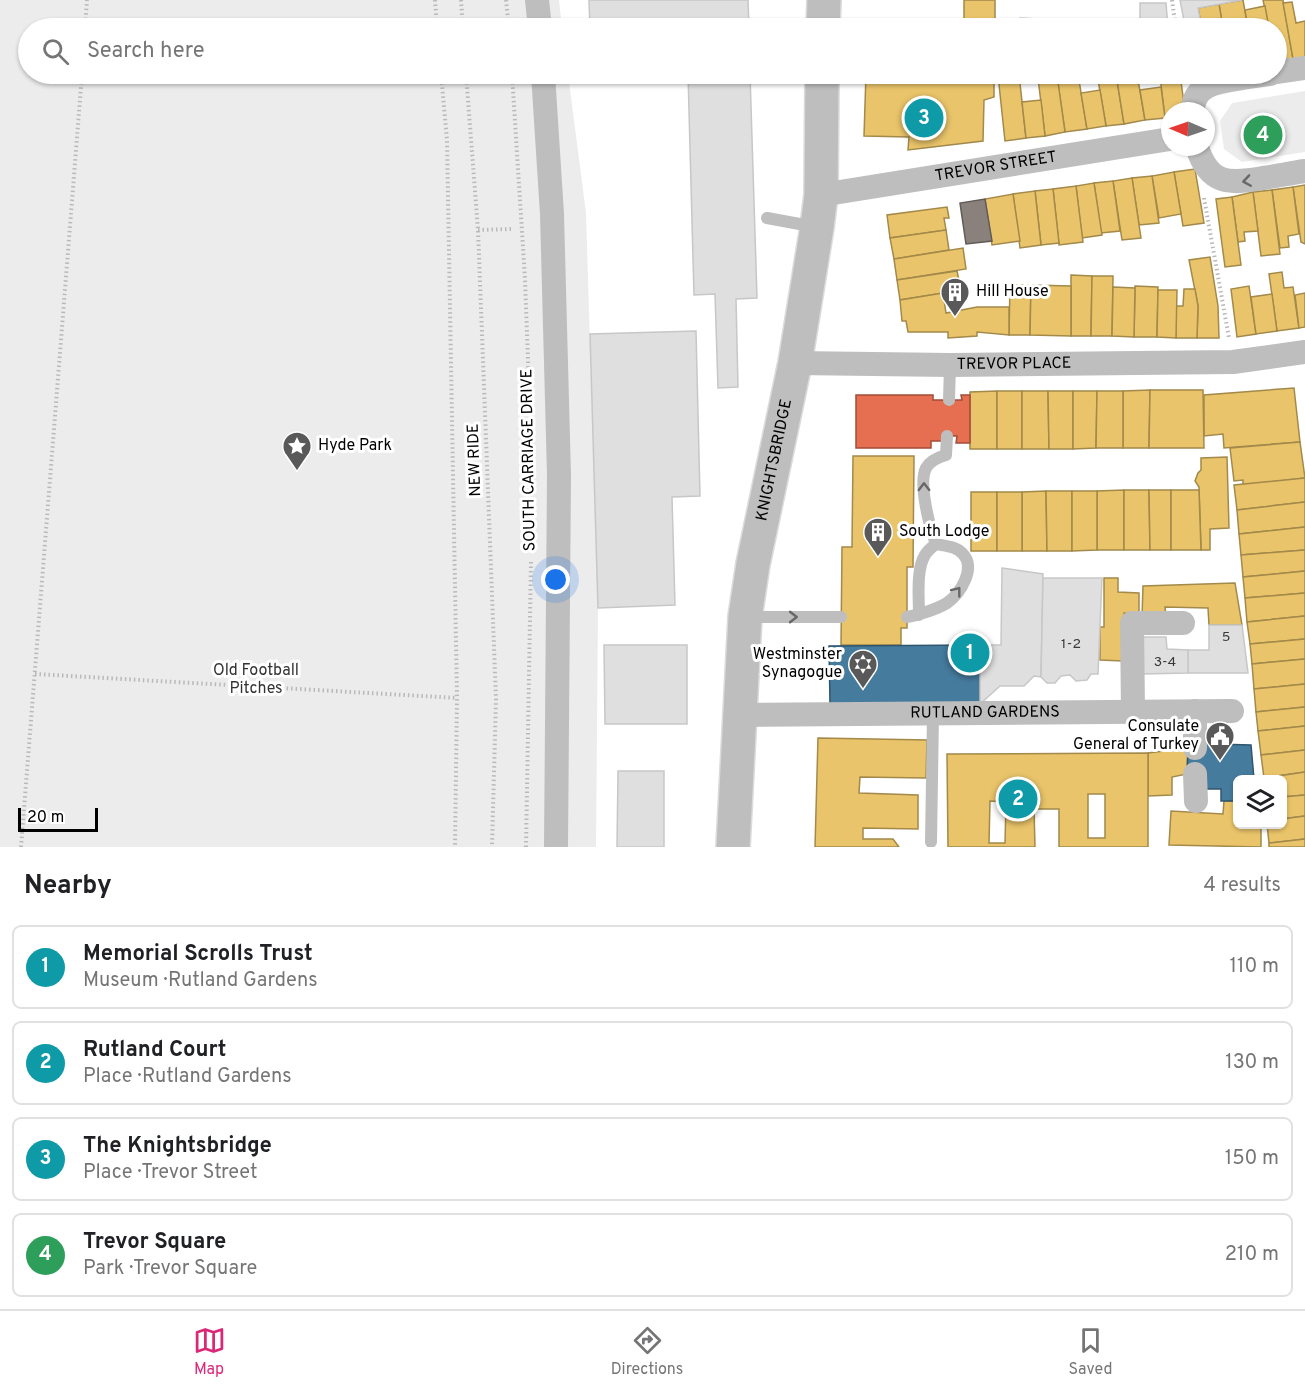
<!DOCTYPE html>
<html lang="en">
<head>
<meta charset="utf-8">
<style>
	body { margin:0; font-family:Overpass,sans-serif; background:#f6f6f6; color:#202124 }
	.controls { position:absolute; right:18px; bottom:18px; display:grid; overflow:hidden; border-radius:9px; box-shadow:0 2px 4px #0004 }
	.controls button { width:54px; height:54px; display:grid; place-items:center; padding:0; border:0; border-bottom:2px solid #e0e0e0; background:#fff; color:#202124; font:30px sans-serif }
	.compass { position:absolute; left:1161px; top:102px; width:54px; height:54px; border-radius:50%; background:#fff; box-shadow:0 2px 4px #0004; rotate:272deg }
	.scale { position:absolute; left:18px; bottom:15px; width:80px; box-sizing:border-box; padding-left:6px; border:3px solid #000; border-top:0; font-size:16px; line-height:21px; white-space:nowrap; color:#000; -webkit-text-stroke:4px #fff; paint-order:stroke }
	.you { position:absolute; left:556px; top:580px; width:21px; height:21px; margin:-15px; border:4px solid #fff; border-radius:50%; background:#1a73e8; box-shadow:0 0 0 9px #1a73e833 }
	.badge { display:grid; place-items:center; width:39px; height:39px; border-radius:50%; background:#db2777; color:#fff; font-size:20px; font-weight:700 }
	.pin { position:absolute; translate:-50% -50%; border:3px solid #fff; box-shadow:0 2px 6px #0006 }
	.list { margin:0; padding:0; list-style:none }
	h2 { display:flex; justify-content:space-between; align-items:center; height:78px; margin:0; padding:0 24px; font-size:26px }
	h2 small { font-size:20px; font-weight:400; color:#757577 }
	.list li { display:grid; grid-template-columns:39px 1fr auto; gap:18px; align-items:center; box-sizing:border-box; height:84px; margin:0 12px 12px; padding:0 12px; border:2px solid #e0e0e0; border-radius:9px }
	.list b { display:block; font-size:22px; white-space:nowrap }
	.list p { margin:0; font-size:20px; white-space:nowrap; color:#757577 }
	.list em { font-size:20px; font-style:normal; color:#757577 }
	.icon { flex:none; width:33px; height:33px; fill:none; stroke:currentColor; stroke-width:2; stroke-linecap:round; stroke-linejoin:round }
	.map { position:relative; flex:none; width:1305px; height:847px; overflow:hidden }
	.search { position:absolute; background:#fff; box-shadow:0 2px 4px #0004; left:18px; right:18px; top:18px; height:66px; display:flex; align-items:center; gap:15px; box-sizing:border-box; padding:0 21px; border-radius:33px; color:#757577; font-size:22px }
	.sheet { height:462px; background:#fff }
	nav { display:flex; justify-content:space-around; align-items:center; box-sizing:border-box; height:84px; border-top:2px solid #e0e0e0; background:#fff; font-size:16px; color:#757577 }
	nav a { display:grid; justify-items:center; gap:3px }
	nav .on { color:#db2777 }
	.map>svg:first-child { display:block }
	.green { fill:#ececec }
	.homes { fill:#e9c46a; stroke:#a3894a; stroke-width:1.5; fill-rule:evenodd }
	.shops { fill:#e76f51; stroke:#a24e39; stroke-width:1.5 }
	.public { fill:#457b9d; stroke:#30566e; stroke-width:1.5 }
	.industry { fill:#8a817c; stroke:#615a57; stroke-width:1.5 }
	.building { fill:#dfdfdf; stroke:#c7c7c7; stroke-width:1.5 }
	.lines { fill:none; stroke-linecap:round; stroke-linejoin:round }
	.primary-casing { stroke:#dbdbdb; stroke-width:36 }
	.path { stroke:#b9b9b9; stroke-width:4; stroke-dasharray:1.5 3; stroke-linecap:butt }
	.lane { stroke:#bebebe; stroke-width:12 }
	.street { stroke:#bebebe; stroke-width:24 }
	.primary { stroke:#bebebe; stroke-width:33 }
	.oneway { stroke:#686868 }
	.labels { text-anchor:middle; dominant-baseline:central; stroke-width:6; stroke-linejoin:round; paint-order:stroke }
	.number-label { font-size:14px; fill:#383838 }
	.street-label { font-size:16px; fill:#000; stroke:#fff }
	.poi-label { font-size:16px; fill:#000; stroke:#fff; text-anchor:start }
	.park-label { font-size:16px; fill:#333; stroke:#fff }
</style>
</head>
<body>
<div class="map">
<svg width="1305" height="847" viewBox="0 0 1305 847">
	<rect width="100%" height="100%" fill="#fff"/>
	<g class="green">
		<polygon points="0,0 559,0 562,28 28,28 28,74 568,74 586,213 598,608 596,847 0,847"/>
		<polygon points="1305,91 1305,152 1242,162 1224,149 1220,121 1232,103"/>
	</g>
	<g class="homes">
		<polygon points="964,0 995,0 995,28 867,28 867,23 964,25"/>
		<polygon points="1243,0 1248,28 1223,28 1219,4"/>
		<polygon points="1263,0 1283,0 1293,59 1276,62 1276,28 1269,28"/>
		<polygon points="1292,2 1296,23 1305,21 1305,57 1293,59 1283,3"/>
		<polygon points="1219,4 1223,28 1202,28 1198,8"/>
		<polygon points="1265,6 1269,28 1248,28 1245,10"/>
		<polygon points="1201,24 1202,28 1185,28 1185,26"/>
		<polygon points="866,74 994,74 994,97 984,100 983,141 908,150 909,137 864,136"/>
		<polygon points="1019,74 1026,138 1005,141 998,75"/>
		<polygon points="1078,74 1087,129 1065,132 1057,77"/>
		<polygon points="1097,74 1116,74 1124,124 1106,126"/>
		<polygon points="1116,74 1137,74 1145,120 1124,124"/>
		<polygon points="1180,74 1185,111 1170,111 1170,117 1165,118 1160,76"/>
		<polygon points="1057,75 1065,132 1045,136 1038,78"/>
		<polygon points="1161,87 1165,118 1145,120 1140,90"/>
		<polygon points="1100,90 1106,126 1087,129 1081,93"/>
		<polygon points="1041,100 1045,136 1026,138 1022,102"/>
		<polygon points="1195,169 1204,223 1183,226 1174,172"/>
		<polygon points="1174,172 1181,214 1159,218 1152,176"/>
		<polygon points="1152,176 1159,223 1139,225 1132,178"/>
		<polygon points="1132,178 1141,238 1122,240 1113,181"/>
		<polygon points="1113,181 1120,231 1101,233 1094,183"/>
		<polygon points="1094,183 1102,235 1082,238 1076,186"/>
		<polygon points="1305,185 1305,244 1301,242 1293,187"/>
		<polygon points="1076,186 1083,242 1059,245 1053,189"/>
		<polygon points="1293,187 1299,234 1288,236 1289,247 1280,248 1272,190"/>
		<polygon points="1053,189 1059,243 1041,245 1035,191"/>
		<polygon points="1272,190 1280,254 1261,256 1253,192"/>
		<polygon points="1035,191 1041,245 1020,248 1013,194"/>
		<polygon points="1253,192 1258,231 1244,232 1245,241 1238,242 1232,197"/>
		<polygon points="1013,194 1020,241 992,245 985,199"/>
		<polygon points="1232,197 1241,265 1225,267 1216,199"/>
		<polygon points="947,207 949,218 944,218 946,230 890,238 887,215"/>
		<polygon points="946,230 949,250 894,259 890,238"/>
		<polygon points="963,248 966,269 897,280 894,259"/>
		<polygon points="1210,257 1218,306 1219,338 1197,338 1198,306 1189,260"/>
		<polygon points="957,271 961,290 900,300 897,280"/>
		<polygon points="1282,272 1284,288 1293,287 1299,328 1277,331 1269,274"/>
		<polygon points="1071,275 1092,276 1091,336 1071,336"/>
		<polygon points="1092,276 1113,276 1112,336 1091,336"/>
		<polygon points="1010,285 1031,285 1030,335 1009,335"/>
		<polygon points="1031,285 1071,286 1071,336 1030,335"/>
		<polygon points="1135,286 1158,287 1157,337 1134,337"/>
		<polygon points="1249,286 1256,334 1237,337 1231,289"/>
		<polygon points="1113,287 1135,288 1134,337 1112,336"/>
		<polygon points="1184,289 1195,289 1198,306 1197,338 1176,338 1176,306 1183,306"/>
		<polygon points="1158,290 1177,290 1176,338 1157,337"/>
		<polygon points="943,293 946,313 977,307 1009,307 1009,335 977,332 977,336 948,338 948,332 908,332 906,321 902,321 900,300"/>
		<polygon points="1305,293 1305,327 1299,328 1295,295"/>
		<polygon points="1272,294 1277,331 1256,334 1251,297"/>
		<polygon points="1294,388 1300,442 1224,448 1223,434 1204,436 1204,395"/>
		<polygon points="1150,390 1149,448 1123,448 1123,391"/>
		<polygon points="1150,390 1203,390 1204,448 1149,448"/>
		<polygon points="997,391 997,449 970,449 970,392"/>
		<rect x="997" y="391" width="25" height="58"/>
		<polygon points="1022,391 1048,391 1049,449 1022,449"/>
		<polygon points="1048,391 1073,391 1073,449 1049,449"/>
		<polygon points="1073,391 1097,391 1096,448 1073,449"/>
		<polygon points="1097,391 1123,391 1123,448 1096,448"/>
		<polygon points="1300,442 1305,478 1243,485 1243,480 1234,481 1230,448"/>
		<polygon points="853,456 914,456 913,567 907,567 907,628 901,628 901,645 841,645 842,547 852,547"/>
		<polygon points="1227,457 1229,528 1210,529 1210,550 1201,550 1199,487 1195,481 1198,473 1201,470 1201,458"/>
		<polygon points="1305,478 1305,502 1237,510 1234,485"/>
		<polygon points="1124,490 1124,550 1097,550 1097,491"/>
		<polygon points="1124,490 1149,490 1150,550 1124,550"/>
		<polygon points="1149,490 1171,490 1171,550 1150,550"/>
		<polygon points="1171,490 1199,490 1201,550 1171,550"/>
		<polygon points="1046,491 1047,551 1022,551 1022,492"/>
		<polygon points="1046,491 1072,491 1072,551 1047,551"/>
		<polygon points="1072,491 1097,491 1097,550 1072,551"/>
		<rect x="971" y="492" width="26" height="59"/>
		<rect x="997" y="492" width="25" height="59"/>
		<polygon points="1305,502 1305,527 1239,534 1237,510"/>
		<polygon points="1305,527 1305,550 1241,555 1239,534"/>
		<polygon points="1305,550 1305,571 1243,577 1241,555"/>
		<polygon points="1305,571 1305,593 1245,598 1243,577"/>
		<polygon points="1104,578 1118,578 1118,592 1139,593 1139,614 1124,613 1123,661 1100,660 1100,627 1104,627"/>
		<polygon points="1235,583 1242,625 1209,625 1208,608 1165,607 1166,617 1142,617 1143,586"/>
		<polygon points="1305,593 1305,616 1247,622 1245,598"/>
		<polygon points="1305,616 1305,639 1250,644 1247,622"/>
		<polygon points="1305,639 1305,659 1252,664 1250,644"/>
		<polygon points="1305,659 1305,684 1254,689 1252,664"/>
		<polygon points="1305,684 1305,707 1256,712 1254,689"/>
		<polygon points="1305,707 1305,726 1258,731 1256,712"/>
		<polygon points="1305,726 1305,750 1261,755 1258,731"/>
		<polygon points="818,738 927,740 926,778 860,777 859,793 918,795 918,829 863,828 863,839 893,839 899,847 815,847"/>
		<polygon points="1188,748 1187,774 1172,777 1172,795 1148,796 1148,753"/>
		<polygon points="1305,750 1305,772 1264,778 1261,755"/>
		<path d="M1148,753v94h-89v-38h-25l1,38h-87l-1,-93zM1088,794h17v44h-17zM990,801l16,1 -1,41h-16z"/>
		<polygon points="1305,772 1305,795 1282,797 1282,780 1264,780 1264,778"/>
		<polygon points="1305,795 1305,816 1282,819 1282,797"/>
		<polygon points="1224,801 1238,801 1238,824 1261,824 1261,847 1169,845 1171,811 1223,814"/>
		<polygon points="1305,816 1305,839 1269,843 1267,824 1282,824 1282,819"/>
		<polygon points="1305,839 1305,847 1269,847 1269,843"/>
	</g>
	<polygon class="shops" points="856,395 933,395 933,400 962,400 961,395 970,395 970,443 956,443 957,436 942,436 942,441 931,441 931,448 856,448"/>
	<g class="public">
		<polygon points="980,645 980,704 830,704 829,646"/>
		<polygon points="1199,742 1214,742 1214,744 1251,745 1254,779 1238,780 1238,801 1221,801 1221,789 1199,789 1187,774 1188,748"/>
	</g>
	<polygon class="industry" points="985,199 992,241 966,244 960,203"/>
	<g class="building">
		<polygon points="589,0 748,0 749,28 590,28"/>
		<polygon points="1180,0 1242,0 1198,8 1201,24 1185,26"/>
		<polygon points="1140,3 1166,3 1168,28 1020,28 1020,18 1140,24"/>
		<polygon points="688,74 750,74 757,298 736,299 738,387 718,388 715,294 694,295"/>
		<polygon points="696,331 700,496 672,497 675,605 598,608 590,334"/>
		<polygon points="1002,568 1043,574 1041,677 1034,676 1024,686 1000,686 980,704 980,645 1001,645"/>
		<polygon points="1043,578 1102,578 1098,674 1091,674 1087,680 1076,681 1070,675 1061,676 1055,683 1047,683 1041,677"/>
		<polygon points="1209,625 1242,625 1248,673 1188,673 1188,650 1209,650"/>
		<polygon points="1142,637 1166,637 1167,649 1188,650 1188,673 1142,674"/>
		<polygon points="604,645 687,645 687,724 605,724"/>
		<polygon points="618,771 664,771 664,847 617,847"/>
	</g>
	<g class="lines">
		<g class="primary-casing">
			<g id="primary">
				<polyline points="823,28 824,0"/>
				<path id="s4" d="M733,847l12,-230 8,-53 42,-201 22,-136 4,-32 1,-121"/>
			</g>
		</g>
		<g class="path">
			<polyline points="435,0 437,28"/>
			<polyline points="461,0 463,28"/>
			<polyline points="506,0 509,28"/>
			<polyline points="1172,0 1176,28"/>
			<polyline points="85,28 87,0"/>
			<polyline points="441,74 447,140 457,698 455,847"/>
			<polyline points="466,74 478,230 496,699 492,847"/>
			<polyline points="512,74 525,279 529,387"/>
			<polyline points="1204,198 1229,338"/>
			<polyline points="478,230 514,229"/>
			<polyline points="35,674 457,698"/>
			<polyline points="21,847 82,74"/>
			<polyline points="526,847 531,560"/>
		</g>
		<g class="lane">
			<polyline points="767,218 816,227"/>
			<polyline points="949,400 950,365"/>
			<path d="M936,544c-6,-16 -18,-60 -10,-76 4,-7 13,-11 20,-13l1,-19"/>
			<polyline points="746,617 841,617"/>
			<path d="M907,617c12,-2 30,-8 40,-14 14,-10 29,-35 16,-49 -7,-8 -18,-8 -27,-10 -4,3 -8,6 -11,11 -9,14 -6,43 -6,60"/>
			<polyline points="931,842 933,714"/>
		</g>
		<g class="street">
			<polyline points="537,0 540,28"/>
			<polyline points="1276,72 1305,68"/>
			<polyline points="543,74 552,214 559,475 556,847"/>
			<path d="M1193,111c0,-26 24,-29 44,-32 11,-2 22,-4 33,-5"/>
			<path d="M1197,147c12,38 32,37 66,31 14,-2 28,-5 42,-7"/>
			<path id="s1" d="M821,195l349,-56"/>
			<path id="s2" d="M795,363l155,2 283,-3 72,-10"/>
			<polyline points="1195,711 1195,748"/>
			<polyline points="1133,712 1132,623 1183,623"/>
			<path id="s3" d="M739,715l493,-4"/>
			<polyline points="1195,774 1196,801"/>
		</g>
		<use href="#primary" class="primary"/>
	</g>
	<defs><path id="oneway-chevron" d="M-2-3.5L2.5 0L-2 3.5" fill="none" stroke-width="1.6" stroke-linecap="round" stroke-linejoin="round" transform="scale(1.5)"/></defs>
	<g class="oneway">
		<use href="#oneway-chevron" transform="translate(1247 181) rotate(171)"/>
		<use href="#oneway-chevron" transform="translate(924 487) rotate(-91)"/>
		<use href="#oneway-chevron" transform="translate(957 591) rotate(-52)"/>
		<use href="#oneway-chevron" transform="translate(793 617)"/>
	</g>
	<defs>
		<g id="building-pin" transform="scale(1.5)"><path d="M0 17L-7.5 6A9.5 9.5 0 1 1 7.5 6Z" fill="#595959" stroke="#fff"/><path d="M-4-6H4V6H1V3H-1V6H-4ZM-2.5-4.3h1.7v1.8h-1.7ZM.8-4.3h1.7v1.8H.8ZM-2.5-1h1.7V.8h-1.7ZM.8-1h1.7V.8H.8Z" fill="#fff"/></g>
		<g id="sight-pin" transform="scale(1.5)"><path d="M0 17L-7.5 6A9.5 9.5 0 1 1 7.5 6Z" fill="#595959" stroke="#fff"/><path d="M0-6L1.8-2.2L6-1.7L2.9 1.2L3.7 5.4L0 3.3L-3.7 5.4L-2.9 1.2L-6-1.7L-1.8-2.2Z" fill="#fff"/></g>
		<g id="synagogue-pin" transform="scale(1.5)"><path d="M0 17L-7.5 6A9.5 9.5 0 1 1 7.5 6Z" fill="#595959" stroke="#fff"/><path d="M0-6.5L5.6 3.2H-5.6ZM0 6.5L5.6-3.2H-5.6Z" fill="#fff"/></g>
		<g id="civic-pin" transform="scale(1.5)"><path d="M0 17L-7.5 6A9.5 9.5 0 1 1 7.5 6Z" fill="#595959" stroke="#fff"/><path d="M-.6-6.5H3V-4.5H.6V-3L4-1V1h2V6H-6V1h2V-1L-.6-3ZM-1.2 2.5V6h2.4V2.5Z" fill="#fff"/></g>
	</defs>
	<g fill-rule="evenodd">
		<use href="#building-pin" x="955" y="292"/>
		<use href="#sight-pin" x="297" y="446"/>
		<use href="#building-pin" x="878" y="532"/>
		<use href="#synagogue-pin" x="863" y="664"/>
		<use href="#civic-pin" x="1220" y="736"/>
	</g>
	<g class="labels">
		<g class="number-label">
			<text x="1226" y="637">5</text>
			<text x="1071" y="644">1-2</text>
			<text x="1165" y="662">3-4</text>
		</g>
		<g class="street-label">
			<text stroke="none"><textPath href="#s1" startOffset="177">TREVOR STREET</textPath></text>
			<text stroke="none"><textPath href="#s2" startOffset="219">TREVOR PLACE</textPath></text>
			<text transform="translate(475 460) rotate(-92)">NEW RIDE</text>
			<text transform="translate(529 460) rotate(-91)">SOUTH CARRIAGE DRIVE</text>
			<text stroke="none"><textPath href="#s4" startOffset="390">KNIGHTSBRIDGE</textPath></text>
			<text stroke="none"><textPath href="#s3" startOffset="246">RUTLAND GARDENS</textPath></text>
		</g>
		<g class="poi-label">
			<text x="976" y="292">Hill House</text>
			<text x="318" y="446">Hyde Park</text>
			<text x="899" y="532">South Lodge</text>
			<text x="842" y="655" text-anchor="end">Westminster<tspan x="842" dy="18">Synagogue</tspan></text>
			<text x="1199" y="727" text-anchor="end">Consulate<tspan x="1199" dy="18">General of Turkey</tspan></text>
		</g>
		<g class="park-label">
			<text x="256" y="671">Old Football<tspan x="256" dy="18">Pitches</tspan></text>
		</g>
	</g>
</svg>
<div class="controls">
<button><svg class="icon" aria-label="layers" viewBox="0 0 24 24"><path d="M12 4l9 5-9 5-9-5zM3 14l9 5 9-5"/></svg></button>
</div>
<svg class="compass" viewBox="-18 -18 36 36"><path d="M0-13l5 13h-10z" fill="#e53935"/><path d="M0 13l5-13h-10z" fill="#757577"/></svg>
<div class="scale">20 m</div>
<div class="you"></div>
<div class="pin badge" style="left:970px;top:653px;background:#0f9aa8">1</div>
<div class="pin badge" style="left:1018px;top:799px;background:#0f9aa8">2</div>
<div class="pin badge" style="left:924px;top:118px;background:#0f9aa8">3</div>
<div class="pin badge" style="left:1263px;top:135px;background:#2e9e5b">4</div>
<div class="search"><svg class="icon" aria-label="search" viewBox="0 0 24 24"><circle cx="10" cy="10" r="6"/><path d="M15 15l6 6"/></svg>Search here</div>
</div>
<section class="sheet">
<h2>Nearby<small>4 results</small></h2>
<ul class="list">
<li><span class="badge" style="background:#0f9aa8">1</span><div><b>Memorial Scrolls Trust</b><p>Museum · Rutland Gardens</p></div><em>110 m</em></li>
<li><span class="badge" style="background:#0f9aa8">2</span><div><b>Rutland Court</b><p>Place · Rutland Gardens</p></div><em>130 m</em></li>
<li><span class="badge" style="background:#0f9aa8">3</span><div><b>The Knightsbridge</b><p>Place · Trevor Street</p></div><em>150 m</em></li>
<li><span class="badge" style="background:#2e9e5b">4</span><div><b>Trevor Square</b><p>Park · Trevor Square</p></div><em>210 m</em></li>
</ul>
</section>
<nav>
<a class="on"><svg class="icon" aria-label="map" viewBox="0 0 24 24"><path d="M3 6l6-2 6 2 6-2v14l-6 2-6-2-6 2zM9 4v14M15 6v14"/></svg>Map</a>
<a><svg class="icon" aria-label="directions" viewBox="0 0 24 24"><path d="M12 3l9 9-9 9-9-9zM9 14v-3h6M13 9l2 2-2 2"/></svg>Directions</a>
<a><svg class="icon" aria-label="saved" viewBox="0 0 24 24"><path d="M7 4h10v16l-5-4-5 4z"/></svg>Saved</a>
</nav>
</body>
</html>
